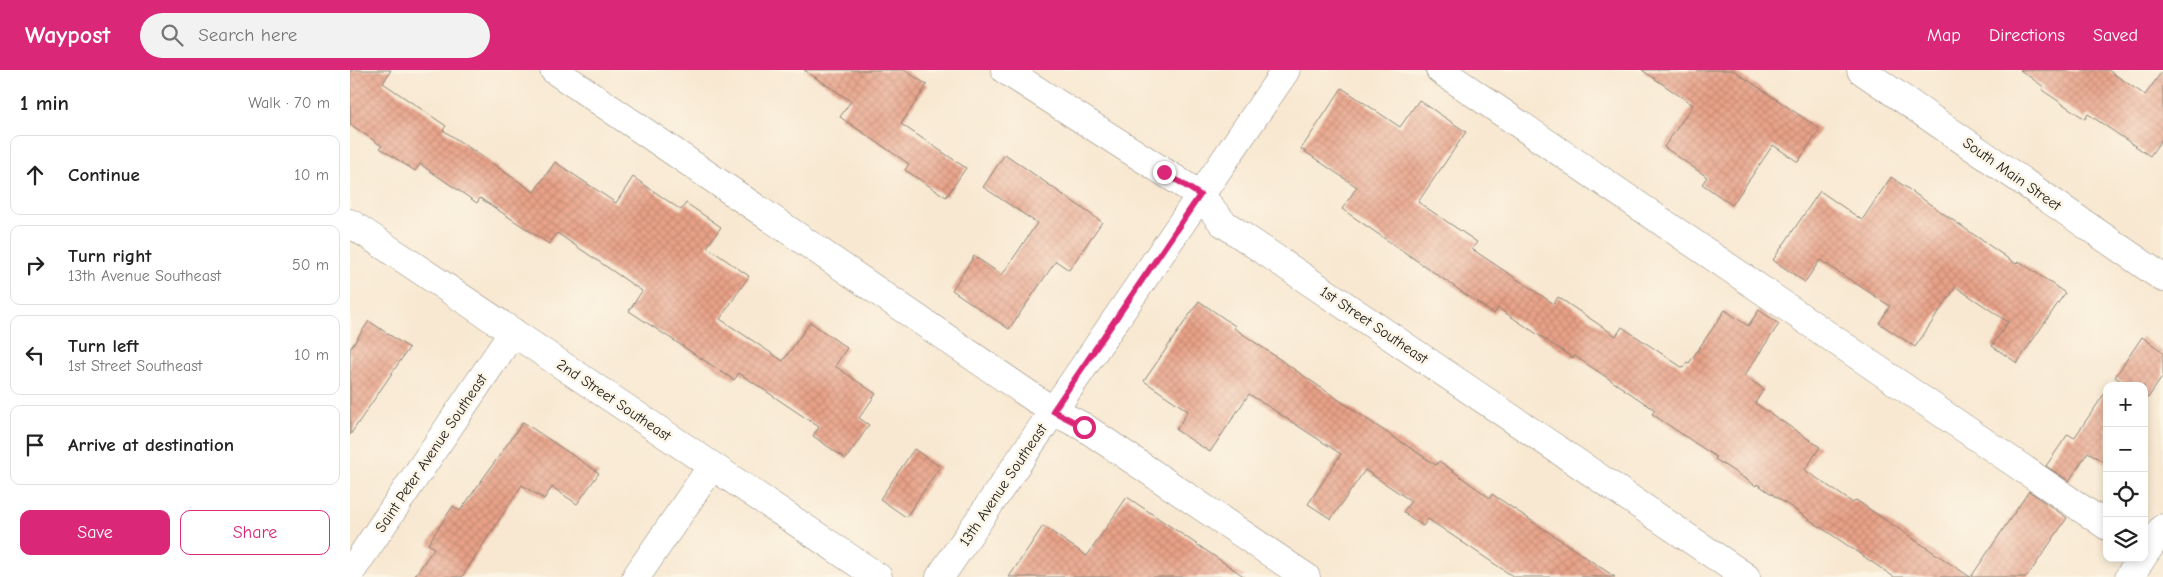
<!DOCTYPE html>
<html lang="en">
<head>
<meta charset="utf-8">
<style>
	body { margin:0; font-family:"Comic Neue",sans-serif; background:#f2f2f2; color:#222 }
	.controls { position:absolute; right:15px; bottom:15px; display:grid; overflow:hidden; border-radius:10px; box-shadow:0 2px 8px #0003 }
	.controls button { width:45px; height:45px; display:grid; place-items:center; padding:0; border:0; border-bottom:1px solid #e0e0e0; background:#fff; color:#222; font:25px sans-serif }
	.stop { position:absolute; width:15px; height:15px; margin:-11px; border:4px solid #db2777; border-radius:50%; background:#fff }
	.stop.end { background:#db2777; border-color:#fff; box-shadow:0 1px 5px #0008 }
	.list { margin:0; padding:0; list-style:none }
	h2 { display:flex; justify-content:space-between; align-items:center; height:65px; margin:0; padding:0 20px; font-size:21px }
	h2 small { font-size:16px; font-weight:400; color:#767676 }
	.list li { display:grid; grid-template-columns:32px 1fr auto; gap:15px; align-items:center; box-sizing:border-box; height:80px; margin:0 10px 10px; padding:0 10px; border:1px solid #e0e0e0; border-radius:10px }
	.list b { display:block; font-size:19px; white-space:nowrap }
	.list p { margin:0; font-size:16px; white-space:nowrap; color:#767676 }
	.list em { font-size:16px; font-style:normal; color:#767676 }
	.actions { display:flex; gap:10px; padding:15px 20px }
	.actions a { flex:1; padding:11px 0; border:1px solid #db2777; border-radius:10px; text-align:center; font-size:18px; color:#db2777 }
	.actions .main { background:#db2777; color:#fff }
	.icon { flex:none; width:28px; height:28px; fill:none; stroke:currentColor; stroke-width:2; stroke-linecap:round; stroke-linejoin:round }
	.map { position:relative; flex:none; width:1813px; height:507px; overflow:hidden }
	header { display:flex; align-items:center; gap:30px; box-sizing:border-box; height:70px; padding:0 25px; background:#db2777; color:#fff }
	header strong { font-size:24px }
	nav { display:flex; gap:28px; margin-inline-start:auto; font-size:18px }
	.search { width:350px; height:45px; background:#f2f2f2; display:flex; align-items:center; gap:12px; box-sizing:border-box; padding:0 18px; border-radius:28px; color:#767676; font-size:19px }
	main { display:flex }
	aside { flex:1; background:#fff }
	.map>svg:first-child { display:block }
	.building { fill:url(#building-cross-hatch) }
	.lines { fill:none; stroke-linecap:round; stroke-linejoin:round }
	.minor-casing { stroke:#8a8276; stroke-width:29 }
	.minor { stroke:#fff; stroke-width:28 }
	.route { stroke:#db2777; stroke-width:6 }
	.labels { text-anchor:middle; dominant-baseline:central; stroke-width:5; stroke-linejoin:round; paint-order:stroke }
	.street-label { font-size:15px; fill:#1c1c1c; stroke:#fcf5e5 }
</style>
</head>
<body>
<header>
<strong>Waypost</strong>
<div class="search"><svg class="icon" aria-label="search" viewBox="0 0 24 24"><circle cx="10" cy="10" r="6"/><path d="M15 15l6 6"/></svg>Search here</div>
<nav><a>Map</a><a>Directions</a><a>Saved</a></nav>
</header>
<main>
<aside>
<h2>1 min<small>Walk · 70 m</small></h2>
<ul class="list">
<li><svg class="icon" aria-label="ahead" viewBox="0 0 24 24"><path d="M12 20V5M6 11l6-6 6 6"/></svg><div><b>Continue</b></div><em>10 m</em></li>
<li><svg class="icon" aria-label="right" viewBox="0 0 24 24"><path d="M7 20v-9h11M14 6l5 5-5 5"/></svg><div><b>Turn right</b><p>13th Avenue Southeast</p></div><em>50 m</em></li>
<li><svg class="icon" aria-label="left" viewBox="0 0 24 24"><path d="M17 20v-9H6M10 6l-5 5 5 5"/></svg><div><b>Turn left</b><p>1st Street Southeast</p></div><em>10 m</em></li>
<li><svg class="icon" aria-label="arrive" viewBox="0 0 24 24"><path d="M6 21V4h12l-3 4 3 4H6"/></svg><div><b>Arrive at destination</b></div></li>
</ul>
<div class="actions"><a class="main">Save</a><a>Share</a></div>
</aside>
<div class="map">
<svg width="1813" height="507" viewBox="0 0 1813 507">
	<defs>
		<pattern id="building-cross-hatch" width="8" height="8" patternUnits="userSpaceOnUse" patternTransform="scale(1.25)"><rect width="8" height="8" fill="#e8a188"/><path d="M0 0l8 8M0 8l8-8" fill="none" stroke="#c68a75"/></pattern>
	</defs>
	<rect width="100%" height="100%" fill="#fcf5e5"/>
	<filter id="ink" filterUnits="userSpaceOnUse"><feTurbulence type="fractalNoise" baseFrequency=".02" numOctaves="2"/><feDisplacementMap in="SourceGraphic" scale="10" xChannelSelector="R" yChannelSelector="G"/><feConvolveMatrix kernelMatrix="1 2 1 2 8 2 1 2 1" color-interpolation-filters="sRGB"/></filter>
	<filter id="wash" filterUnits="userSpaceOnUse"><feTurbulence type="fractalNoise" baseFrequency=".0096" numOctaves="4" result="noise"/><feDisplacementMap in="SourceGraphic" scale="20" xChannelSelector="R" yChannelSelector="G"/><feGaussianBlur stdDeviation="1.12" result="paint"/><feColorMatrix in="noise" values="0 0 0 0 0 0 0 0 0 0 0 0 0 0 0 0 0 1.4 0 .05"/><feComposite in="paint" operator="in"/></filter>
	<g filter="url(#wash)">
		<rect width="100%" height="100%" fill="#f8e8d1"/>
		<g id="blocks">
			<g class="building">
				<polygon points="0,0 41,0 33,13 96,56 93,60 184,122 205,92 266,133 283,107 331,140 336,133 371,157 357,177 399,206 370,249 433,291 460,252 497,278 485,296 526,324 509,348 519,355 496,389 463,366 469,357 389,303 384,310 279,241 292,221 207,163 199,174 130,128 127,133 70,94 65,101 30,78 32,76 0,54"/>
				<polygon points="454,0 555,0 577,15 551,54 616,98 596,127 555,100 559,94 490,47 501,31"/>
				<polygon points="1292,0 1383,0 1470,59 1448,92 1423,75 1382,135 1352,114 1357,107 1314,77 1343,35"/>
				<polygon points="1670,0 1758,0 1795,25 1813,0 1813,67 1800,86 1738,44 1735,49 1692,20 1694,17"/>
				<polygon points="992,18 1050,57 1069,30 1116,62 1068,132 1127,172 1122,179 1204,234 1208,227 1266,266 1272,257 1333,298 1337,292 1339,293 1375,240 1398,256 1409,240 1429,254 1394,306 1414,319 1405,333 1470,377 1455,400 1503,433 1506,430 1620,507 1544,507 1407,414 1406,416 1365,389 1366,387 1302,344 1305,340 1225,286 1223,288 1148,238 1144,244 992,139 1007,117 951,79"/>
				<polygon points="655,84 752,152 719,200 706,191 659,259 602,220 624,186 652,205 687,153 633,117"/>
				<polygon points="1541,107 1666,194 1669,191 1715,223 1667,293 1642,276 1658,252 1606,217 1565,277 1529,253 1540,236 1470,190 1455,212 1423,190 1470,121 1512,150"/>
				<polygon points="849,231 885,256 884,258 1024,354 1086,395 1089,391 1140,428 1142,424 1265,507 1164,507 1078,449 1073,456 1053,442 1061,431 1015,400 981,449 958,434 991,384 899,324 860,382 826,360 838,341 794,311"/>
				<polygon points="19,251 59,278 0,365 0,279"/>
				<polygon points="1792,267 1813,282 1813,306 1798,328 1794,326 1794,316 1779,316 1765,307"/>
				<polygon points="1757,320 1757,394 1738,382 1719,411 1696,396 1718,364 1724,368"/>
				<polygon points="173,352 249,403 227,434 202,417 194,429 172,415 112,507 64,507 84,478 78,474 103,436 110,441"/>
				<polygon points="564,379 590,397 556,447 530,429"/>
				<polygon points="1679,421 1717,448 1677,507 1621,507"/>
				<polygon points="777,427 895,507 659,507 693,456 737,486"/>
			</g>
		</g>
	</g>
	<g filter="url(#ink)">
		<use href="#blocks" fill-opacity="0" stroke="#8a8276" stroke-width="1"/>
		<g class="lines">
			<g class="minor-casing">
				<g id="minor">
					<polyline points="204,0 703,341 734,357 956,507"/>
					<polyline points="655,0 850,125 873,153 1396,507"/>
					<polyline points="1090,0 1757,456"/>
					<polyline points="1511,0 1813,208"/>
					<polyline points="0,153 528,507"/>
					<polyline points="1794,485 1813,458"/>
					<polyline points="0,503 163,262"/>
					<polyline points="286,507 362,396"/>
					<polyline points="590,507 936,0"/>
					<polyline points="1779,507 1792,488"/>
				</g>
			</g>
			<use href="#minor" class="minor"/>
		</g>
	</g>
	<g class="lines" filter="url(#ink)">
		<polyline class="route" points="734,357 703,341 850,125 814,102"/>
	</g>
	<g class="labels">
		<g class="street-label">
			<text transform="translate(1662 104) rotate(35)">South Main Street</text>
			<text transform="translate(1024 255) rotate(34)">1st Street Southeast</text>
			<text transform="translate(264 330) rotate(34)">2nd Street Southeast</text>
			<text transform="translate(81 383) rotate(-56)">Saint Peter Avenue Southeast</text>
			<text transform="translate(653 415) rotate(-56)">13th Avenue Southeast</text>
		</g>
	</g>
</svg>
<div class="controls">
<button>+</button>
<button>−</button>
<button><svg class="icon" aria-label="locate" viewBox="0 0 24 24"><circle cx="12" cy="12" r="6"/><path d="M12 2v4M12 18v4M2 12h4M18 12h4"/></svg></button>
<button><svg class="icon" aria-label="layers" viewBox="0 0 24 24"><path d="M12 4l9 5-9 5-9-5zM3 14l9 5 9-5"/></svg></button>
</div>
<div class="stop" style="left:734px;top:357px"></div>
<div class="stop end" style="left:814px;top:102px"></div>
</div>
</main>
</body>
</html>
